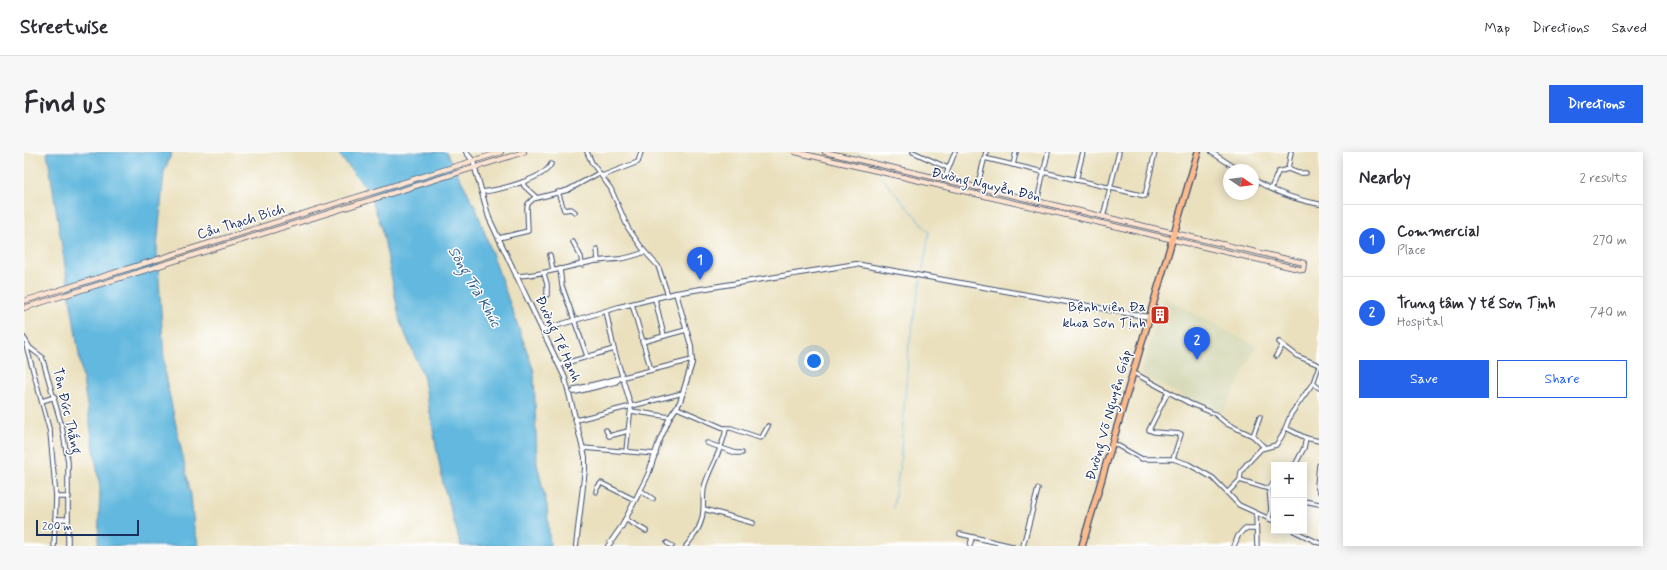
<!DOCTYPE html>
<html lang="en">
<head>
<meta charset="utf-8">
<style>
	body { margin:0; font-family:Mynerve,sans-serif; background:#f7f7f7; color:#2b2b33 }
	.controls { position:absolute; right:12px; bottom:12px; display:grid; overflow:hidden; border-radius:0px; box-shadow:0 2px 10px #0003 }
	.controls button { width:36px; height:36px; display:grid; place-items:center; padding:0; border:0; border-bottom:1px solid #e1e1e2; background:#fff; color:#2b2b33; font:20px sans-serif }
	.compass { position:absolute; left:1199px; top:12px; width:36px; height:36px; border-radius:50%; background:#fff; box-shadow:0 2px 10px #0003; rotate:103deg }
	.scale { position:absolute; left:12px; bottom:10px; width:103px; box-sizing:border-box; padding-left:4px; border:2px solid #1b2f5e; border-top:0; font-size:11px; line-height:14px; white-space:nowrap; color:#1b2f5e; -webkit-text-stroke:3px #fff; paint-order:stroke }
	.you { position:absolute; left:790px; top:209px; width:14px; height:14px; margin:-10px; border:3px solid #fff; border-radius:50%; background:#1a73e8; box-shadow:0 0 0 6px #1a73e833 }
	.badge { display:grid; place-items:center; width:26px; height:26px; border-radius:50%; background:#2563eb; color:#fff; font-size:13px; font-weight:700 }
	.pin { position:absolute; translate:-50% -33px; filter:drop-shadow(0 1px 2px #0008) }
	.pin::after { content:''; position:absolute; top:21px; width:14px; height:12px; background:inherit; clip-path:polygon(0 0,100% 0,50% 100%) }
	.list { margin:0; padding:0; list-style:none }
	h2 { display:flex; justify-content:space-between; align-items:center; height:52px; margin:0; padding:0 16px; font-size:17px }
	h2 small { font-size:13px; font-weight:400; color:#7c7c81 }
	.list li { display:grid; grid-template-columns:26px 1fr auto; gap:12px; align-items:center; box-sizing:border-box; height:72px; padding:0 16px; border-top:1px solid #e1e1e2 }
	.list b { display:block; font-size:15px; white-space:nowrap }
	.list p { margin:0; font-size:13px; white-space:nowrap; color:#7c7c81 }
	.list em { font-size:13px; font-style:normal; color:#7c7c81 }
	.actions { display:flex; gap:8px; padding:12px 16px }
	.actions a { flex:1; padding:9px 0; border:1px solid #2563eb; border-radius:0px; text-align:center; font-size:14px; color:#2563eb }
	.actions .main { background:#2563eb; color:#fff }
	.map { position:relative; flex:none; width:1295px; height:394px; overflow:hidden; border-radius:0px }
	header { display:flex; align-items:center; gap:24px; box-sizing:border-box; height:56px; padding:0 20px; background:#fff; border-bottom:1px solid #e1e1e2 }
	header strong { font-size:19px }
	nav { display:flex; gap:22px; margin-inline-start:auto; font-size:14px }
	.intro { display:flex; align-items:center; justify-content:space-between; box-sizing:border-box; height:96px; padding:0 24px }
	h1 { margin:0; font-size:28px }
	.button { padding:10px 18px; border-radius:0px; background:#2563eb; color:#fff; font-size:14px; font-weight:700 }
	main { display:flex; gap:24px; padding:0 24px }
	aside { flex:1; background:#fff; border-radius:0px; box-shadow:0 2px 10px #0003 }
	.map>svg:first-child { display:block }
	.built { fill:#d8daba }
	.water { fill:#62b8de; stroke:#3e749e }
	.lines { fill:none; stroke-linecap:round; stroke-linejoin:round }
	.stream { stroke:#62b8de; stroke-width:1 }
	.minor-casing { stroke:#3a4a6c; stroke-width:5.5 }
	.tertiary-casing { stroke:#3a4a6c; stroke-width:6 }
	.secondary-casing { stroke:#3a4a6c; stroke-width:6 }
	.primary-casing { stroke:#3a4a6c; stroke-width:8 }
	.minor { stroke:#fff; stroke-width:3.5 }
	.tertiary { stroke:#fff; stroke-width:4 }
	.secondary { stroke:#fde4d1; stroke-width:4.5 }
	.primary { stroke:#fbbb8d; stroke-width:5.5 }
	.labels { text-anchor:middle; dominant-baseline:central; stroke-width:3; stroke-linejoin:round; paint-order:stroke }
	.street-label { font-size:14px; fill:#1b2f5e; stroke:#fff }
	.poi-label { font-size:14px; fill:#1b2f5e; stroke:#fff; text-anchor:end }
	.water-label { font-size:15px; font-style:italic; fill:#345f8b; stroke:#fff }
</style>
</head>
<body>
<header>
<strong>Streetwise</strong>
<nav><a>Map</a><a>Directions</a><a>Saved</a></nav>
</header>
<div class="intro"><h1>Find us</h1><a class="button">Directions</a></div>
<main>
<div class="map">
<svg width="1295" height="394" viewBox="0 0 1295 394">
	<rect width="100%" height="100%" fill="#fff"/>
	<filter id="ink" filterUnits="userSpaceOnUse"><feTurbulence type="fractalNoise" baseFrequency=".025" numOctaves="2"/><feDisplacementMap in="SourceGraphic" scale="8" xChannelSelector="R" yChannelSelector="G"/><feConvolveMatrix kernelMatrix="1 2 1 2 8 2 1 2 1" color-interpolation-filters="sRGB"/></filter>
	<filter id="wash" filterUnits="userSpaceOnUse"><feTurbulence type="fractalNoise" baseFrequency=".012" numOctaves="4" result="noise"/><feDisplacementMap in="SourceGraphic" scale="16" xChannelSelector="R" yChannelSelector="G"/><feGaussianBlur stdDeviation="0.9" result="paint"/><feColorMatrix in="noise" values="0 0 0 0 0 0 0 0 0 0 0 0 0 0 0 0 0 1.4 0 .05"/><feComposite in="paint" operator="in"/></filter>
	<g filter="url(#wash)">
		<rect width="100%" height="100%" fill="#eae0bd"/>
		<polygon class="built" points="1139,145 1232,194 1199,261 1158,244 1117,222"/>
		<g class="water">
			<polygon points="23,0 148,0 140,20 133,96 141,222 167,343 170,376 175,394 74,394 76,336"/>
			<polygon points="313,0 422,0 452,56 510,219 513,312 523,354 526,394 437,394 419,332 399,223 376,170 358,76 344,39"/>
		</g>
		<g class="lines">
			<g class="stream">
				<polyline points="833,0 837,4"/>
				<polyline points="858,26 905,80 899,118"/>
				<polyline points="869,356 876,311 885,193 897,127"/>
			</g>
		</g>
	</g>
	<g filter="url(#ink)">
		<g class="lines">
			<g class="minor-casing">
				<g id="minor">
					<polyline points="563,0 568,11 587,37 604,76 621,100 634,114 644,143"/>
					<polyline points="889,0 924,16"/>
					<polyline points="1187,0 1215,18"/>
					<polyline points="960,6 1121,44 1131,0"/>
					<polyline points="989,13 992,0"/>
					<polyline points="1264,17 1274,21 1282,21"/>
					<polyline points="578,24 614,10 617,0"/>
					<path d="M1229,27c21,13 42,21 66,25"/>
					<polyline points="920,28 931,0"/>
					<polyline points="1052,28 1059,0"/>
					<polyline points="499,30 500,34 512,45"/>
					<polyline points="953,36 962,0"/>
					<polyline points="1247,37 1254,20 1264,17 1267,0"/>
					<path d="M458,40c16,-2 63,-13 69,-28"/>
					<polyline points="534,40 540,58 547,57 551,60"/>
					<polyline points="1013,50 1024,0"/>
					<polyline points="1079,65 1095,0"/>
					<polyline points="475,86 504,79 503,56 504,52 509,47 544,38 575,21"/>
					<polyline points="549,90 557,105 558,113"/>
					<polyline points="573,97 574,109"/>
					<polyline points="526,103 529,118"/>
					<polyline points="536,117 538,134 563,204"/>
					<polyline points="520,122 523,132 523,143"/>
					<path d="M492,124c26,-1 50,-9 75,-14 9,-2 19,-2 28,-3 9,-1 18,-4 26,-7"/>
					<polyline points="631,147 640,184"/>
					<polyline points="608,152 627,218"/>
					<polyline points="582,159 590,197 607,254 602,299"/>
					<polyline points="0,186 6,196 18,205 38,275 44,310 44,394"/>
					<polyline points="618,190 662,178"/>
					<polyline points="1255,190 1273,204 1295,213"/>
					<polyline points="2,193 26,280 32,345 30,394"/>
					<polyline points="1252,204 1258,194"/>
					<polyline points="535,213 590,197"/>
					<polyline points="1110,221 1165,251 1191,262 1203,272 1229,284 1240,295"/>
					<polyline points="1289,231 1295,236"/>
					<polyline points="550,239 551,237 668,208"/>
					<polyline points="549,240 552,240 592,230 595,227"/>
					<polyline points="1144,240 1125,278 1130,280 1157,282 1149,307"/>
					<polyline points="18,249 31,245"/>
					<path d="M653,256l49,21c-3,19 -15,36 -21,55 -3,9 -1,18 -2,27 -1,15 -8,24 -17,35"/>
					<polyline points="607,259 646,265"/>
					<polyline points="552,268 659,241"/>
					<polyline points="701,276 707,276 736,286 738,285 744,274"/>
					<polyline points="1262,276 1282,286 1280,296 1271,313"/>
					<polyline points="582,278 585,284 604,279"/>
					<polyline points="1229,284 1236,265"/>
					<polyline points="1282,286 1295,289"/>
					<polyline points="683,291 712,301 718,301"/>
					<polyline points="1089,291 1118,307 1149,307 1164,312 1189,326 1215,353 1250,369"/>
					<polyline points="559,296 632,302"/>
					<polyline points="1295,313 1293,334 1295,339"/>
					<polyline points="1216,328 1245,337"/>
					<polyline points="616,338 629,347"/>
					<polyline points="572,340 573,336 577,331 611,348"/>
					<polyline points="1204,340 1216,328 1217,320 1221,314 1237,297 1252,293 1258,284 1267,262 1289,231 1295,214"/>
					<polyline points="32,345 45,345"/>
					<polyline points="1280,349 1295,352"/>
					<polyline points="680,357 729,371"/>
					<polyline points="1232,362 1233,394"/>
					<polyline points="31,367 44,367"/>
					<polyline points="601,367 622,379"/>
					<polyline points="1245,367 1247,357 1245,337 1250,330"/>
					<polyline points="1270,379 1295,391"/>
					<polyline points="936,382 988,394"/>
					<polyline points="643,391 648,394"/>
					<polyline points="946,394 948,385"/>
					<polyline points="999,394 1014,337"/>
					<polyline points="1210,394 1214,384 1220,377 1232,377"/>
				</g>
			</g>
			<g class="tertiary-casing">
				<g id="tertiary">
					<polyline points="442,0 449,9 465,66 541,226 561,305 561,317 552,394"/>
					<polyline points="518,178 595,155 652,141 832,112 1125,165"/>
					<polyline points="584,394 598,374 624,323 635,290 646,265 656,250 668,211 667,194 652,141"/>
				</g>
			</g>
			<g class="secondary-casing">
				<g id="secondary">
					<polyline points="771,0 1279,118 1280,111 801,0"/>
					<polyline points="0,149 477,0"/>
					<polyline points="0,156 500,0"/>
				</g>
			</g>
			<g class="primary-casing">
				<polyline id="primary" points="1058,394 1174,0"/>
			</g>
			<use href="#minor" class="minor"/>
			<use href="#tertiary" class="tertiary"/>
			<use href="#secondary" class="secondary"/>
			<use href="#primary" class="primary"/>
		</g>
	</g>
	<defs>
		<g id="building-square" transform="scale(1)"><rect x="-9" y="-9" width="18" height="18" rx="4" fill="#c8321e" stroke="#fff"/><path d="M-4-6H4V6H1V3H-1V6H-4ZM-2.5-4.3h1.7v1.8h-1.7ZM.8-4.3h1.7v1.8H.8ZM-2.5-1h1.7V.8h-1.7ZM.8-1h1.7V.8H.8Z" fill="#fff"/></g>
	</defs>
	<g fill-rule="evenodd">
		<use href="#building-square" x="1136" y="163"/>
	</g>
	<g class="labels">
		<g class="street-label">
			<text transform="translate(962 33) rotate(13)">Đường Nguyễn Đôn</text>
			<text transform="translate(217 70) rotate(-17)">Cầu Thạch Bích</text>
			<text transform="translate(534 187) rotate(66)">Đường Tế Hanh</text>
			<text transform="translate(43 259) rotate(77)">Tôn Đức Thắng</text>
			<text transform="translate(1085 263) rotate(-74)">Đường Võ Nguyên Giáp</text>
		</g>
		<g class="poi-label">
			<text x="1122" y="155">Bệnh viện Đa<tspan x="1122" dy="16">khoa Sơn Tịnh</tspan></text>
		</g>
		<g class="water-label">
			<text transform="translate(450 135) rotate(60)">Sông Trà Khúc</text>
		</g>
	</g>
</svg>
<div class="controls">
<button>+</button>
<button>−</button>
</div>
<svg class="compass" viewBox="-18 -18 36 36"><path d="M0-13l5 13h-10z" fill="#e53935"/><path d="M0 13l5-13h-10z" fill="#7c7c81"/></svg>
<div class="scale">200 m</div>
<div class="you"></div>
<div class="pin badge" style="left:676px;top:128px">1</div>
<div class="pin badge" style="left:1173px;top:208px">2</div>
</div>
<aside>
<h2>Nearby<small>2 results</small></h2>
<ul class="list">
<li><span class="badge">1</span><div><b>Commercial</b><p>Place</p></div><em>270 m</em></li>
<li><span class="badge">2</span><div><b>Trung tâm Y tế Sơn Tịnh</b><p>Hospital</p></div><em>740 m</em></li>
</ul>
<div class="actions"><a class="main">Save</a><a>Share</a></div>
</aside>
</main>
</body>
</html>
